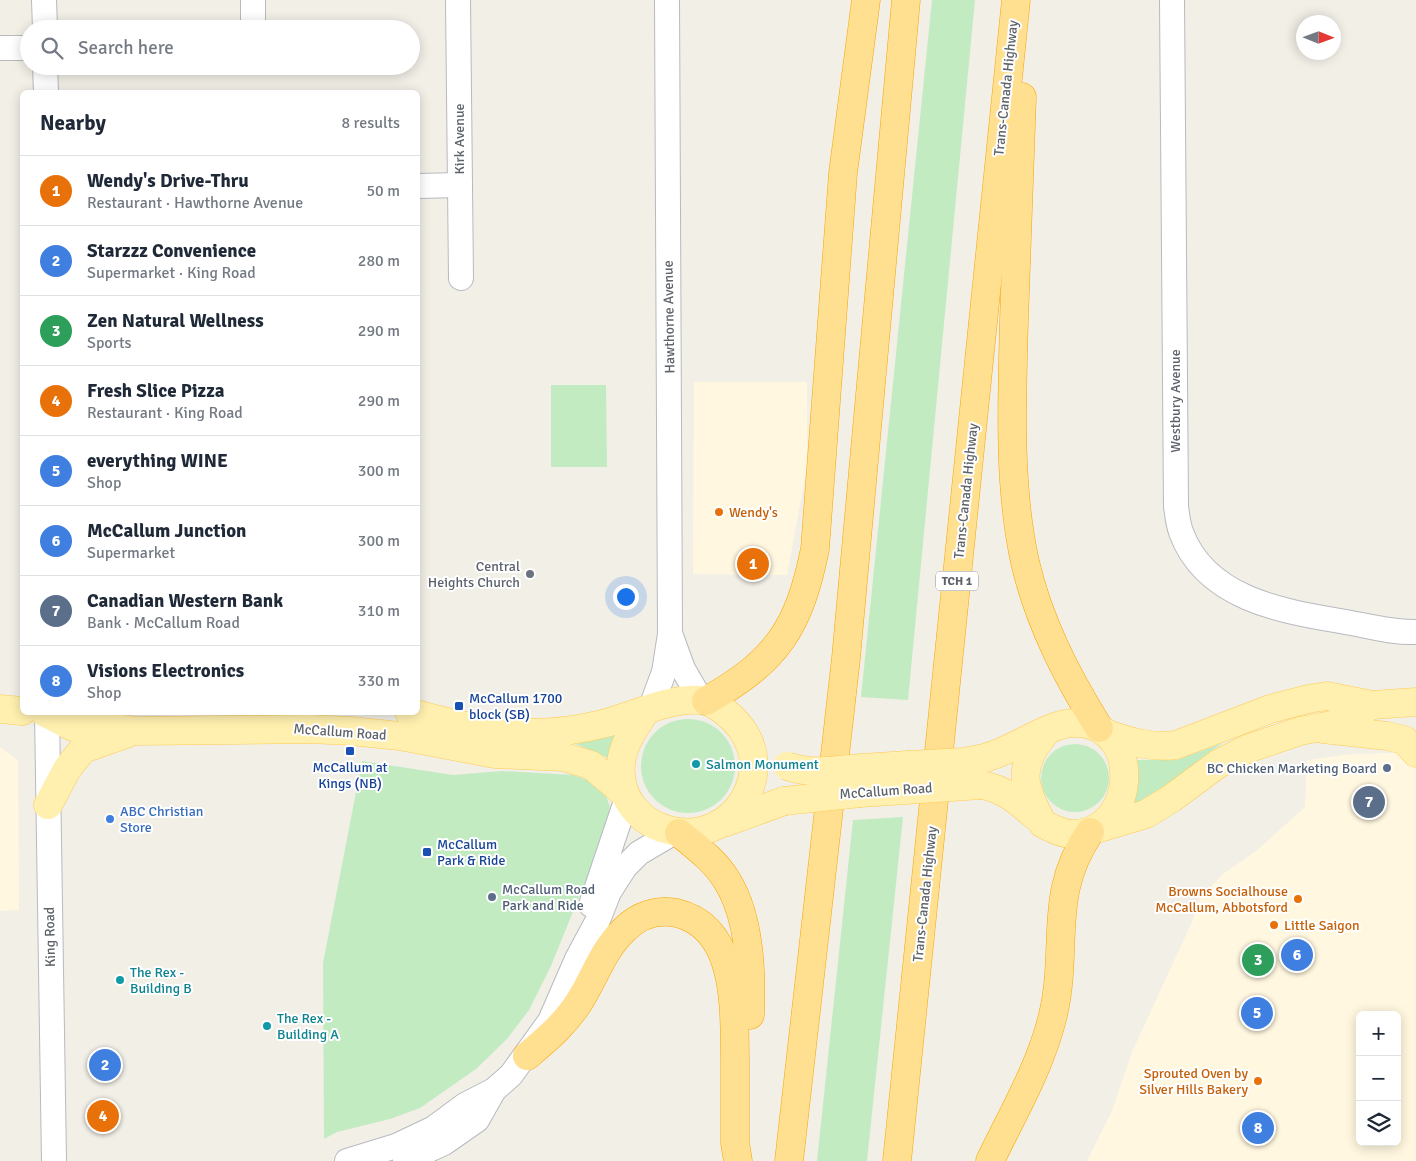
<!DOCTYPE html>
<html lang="en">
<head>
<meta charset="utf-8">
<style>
	body { margin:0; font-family:Signika,sans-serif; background:#f6f6f7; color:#1f2937 }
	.controls { position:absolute; right:15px; bottom:15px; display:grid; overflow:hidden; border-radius:8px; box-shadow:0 2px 12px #0003 }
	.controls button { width:45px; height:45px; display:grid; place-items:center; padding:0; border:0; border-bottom:1px solid #e0e1e3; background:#fff; color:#1f2937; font:25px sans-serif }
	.compass { position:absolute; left:1296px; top:15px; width:45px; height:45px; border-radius:50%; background:#fff; box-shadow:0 2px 12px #0003; rotate:91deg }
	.you { position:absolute; left:625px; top:596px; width:18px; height:18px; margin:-12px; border:4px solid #fff; border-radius:50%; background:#1a73e8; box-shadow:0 0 0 8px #1a73e833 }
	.badge { display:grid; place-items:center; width:32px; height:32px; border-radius:50%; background:#fa2f25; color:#fff; font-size:16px; font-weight:700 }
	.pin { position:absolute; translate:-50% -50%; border:2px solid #fff; box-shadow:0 1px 5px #0006 }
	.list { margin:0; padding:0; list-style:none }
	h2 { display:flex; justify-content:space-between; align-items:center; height:65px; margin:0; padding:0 20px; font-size:21px }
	h2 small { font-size:16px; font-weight:400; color:#747a83 }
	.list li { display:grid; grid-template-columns:32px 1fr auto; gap:15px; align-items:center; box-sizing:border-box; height:70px; padding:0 20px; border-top:1px solid #e0e1e3 }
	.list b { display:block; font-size:19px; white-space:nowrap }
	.list p { margin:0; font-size:16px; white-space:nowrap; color:#747a83 }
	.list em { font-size:16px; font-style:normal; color:#747a83 }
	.icon { flex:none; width:28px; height:28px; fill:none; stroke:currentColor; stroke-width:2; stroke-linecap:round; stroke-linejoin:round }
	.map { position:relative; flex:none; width:1416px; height:1161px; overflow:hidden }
	.search { position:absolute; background:#fff; box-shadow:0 2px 12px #0003; left:20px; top:20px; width:400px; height:55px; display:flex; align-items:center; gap:12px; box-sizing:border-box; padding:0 18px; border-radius:28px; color:#747a83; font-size:19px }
	.panel { position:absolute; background:#fff; box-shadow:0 2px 12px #0003; left:20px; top:90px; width:400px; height:625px; border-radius:8px }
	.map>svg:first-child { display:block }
	.commercial { fill:#fff7df; fill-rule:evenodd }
	.green { fill:#c3ebc2 }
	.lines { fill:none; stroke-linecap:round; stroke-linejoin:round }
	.minor-casing { stroke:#b7babf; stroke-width:26 }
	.major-casing { stroke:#ffca53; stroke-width:29 }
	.highway-casing { stroke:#f9a400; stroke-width:29 }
	.minor { stroke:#fff; stroke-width:24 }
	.major { stroke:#fff0af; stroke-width:28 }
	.highway { stroke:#ffe091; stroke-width:28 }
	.major-bridge-casing { stroke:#ffca53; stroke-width:29; stroke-linecap:butt }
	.major-bridge { stroke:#fff0af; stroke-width:28 }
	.food-dot { fill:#e8710a; stroke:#fff; stroke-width:2 }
	.worship-dot { fill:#6b7280; stroke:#fff; stroke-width:2 }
	.transit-dot { fill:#1a4fb4; stroke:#fff; stroke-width:2 }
	.culture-dot { fill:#0f9aa8; stroke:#fff; stroke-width:2 }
	.service-dot { fill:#5c6f8a; stroke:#fff; stroke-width:2 }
	.shop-dot { fill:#3f7fe0; stroke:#fff; stroke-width:2 }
	.labels { text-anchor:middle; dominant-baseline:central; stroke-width:4; stroke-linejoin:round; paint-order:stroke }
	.shield { fill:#fff; stroke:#8e9296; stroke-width:1 }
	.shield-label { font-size:12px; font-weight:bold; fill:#5e6369 }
	.street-label { font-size:14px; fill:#5e6369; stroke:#fff }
	.food-label { font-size:14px; fill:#c56008; stroke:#fff; text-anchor:start }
	.worship-label { font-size:14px; fill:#5b616d; stroke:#fff; text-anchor:end }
	.transit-label { font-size:14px; fill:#164399; stroke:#fff; text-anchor:start }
	.culture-label { font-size:14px; fill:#0d838f; stroke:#fff; text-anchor:start }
	.service-label { font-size:14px; fill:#4e5e75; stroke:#fff; text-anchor:end }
	.shop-label { font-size:14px; fill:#366cbe; stroke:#fff; text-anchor:start }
</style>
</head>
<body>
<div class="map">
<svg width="1416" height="1161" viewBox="0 0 1416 1161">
	<rect width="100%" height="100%" fill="#f2efe7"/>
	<g class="commercial">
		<polygon points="694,382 807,382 807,466 787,575 693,574"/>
		<polygon points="0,747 18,760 19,910 0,911"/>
		<path d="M1416,749v412h-329l25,-50 20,-59 60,-130 8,-24 23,-24 33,-23 49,-44 2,-47 45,-6 39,-1zM1360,1015h37v127h-37z"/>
	</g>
	<g class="green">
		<polygon points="932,0 975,0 908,700 861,697"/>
		<polygon points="551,385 606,385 607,467 551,467"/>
		<circle cx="688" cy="766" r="47"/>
		<polygon points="617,735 610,759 576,744"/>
		<path d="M1223,743c-30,19 -56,46 -88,61l-3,-2 4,-11 -1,-31h42z"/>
		<circle cx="1075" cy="778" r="34"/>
		<polygon points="362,761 453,775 502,771 573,775 594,782 605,793 610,807 602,840 551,966 529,1010 507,1039 476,1069 420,1108 390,1119 337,1132 324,1139 323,963"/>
		<polygon points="903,817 867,1161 817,1161 853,820"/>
	</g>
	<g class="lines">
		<g class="minor-casing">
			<g id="minor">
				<polyline points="44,0 45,29"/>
				<polyline points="253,0 253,29"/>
				<polyline points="458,0 461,278"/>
				<path d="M1172,0l4,506c1,8 2,18 5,26 24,66 99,79 159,89 25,4 51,12 76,11"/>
				<polyline points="0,48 29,48"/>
				<polyline points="45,66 46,92"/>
				<polyline points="418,186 460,185"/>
				<polyline points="671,636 683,669 701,700"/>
				<polyline points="650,710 664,672 670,634 667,0"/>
				<polyline points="47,712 54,1161"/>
				<polyline points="591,905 627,798"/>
				<polyline points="347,1161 396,1146 434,1128 465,1105 494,1090 511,1075 550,1021 577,959 598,920 609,892 625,867 639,853 673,833"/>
				<polyline points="405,1161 444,1143 477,1120 494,1090"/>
			</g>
		</g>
		<g class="major-casing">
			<g id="major">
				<polyline points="0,709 22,711"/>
				<polyline points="44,712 73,727 110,727 137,731 310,729 351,731 400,736 495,754 564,757 591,765 623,792"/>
				<path d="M409,712c65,19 127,29 193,12 32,-8 65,-26 99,-24 8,0 17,7 23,11 27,21 38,51 23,83 -32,66 -133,41 -126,-31 2,-19 14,-36 24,-51"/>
				<polyline points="1323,729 1387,736 1404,740 1416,753"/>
				<path d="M1107,734c24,8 44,14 69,11l94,-36 38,-10 19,-3 45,9 44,-3"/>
				<path d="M984,758c30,-7 65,-36 92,-35 68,1 62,111 -4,111 -10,0 -20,-6 -29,-10 -21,-38 -27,-58 4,-93"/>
				<polyline points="862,768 908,765"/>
				<path d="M981,785c24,4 37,16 54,31"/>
				<polyline points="860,793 906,790"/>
				<polyline points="48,805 67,769 83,749 126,734"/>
				<polyline points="726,822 784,801"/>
				<polyline points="1099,828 1146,814 1172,798 1218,764 1247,749 1300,731 1337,724 1372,705"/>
			</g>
		</g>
		<g class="highway-casing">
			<g id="highway">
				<path d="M1022,97c-3,74 -5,149 -8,223 -2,80 -6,165 11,242 14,61 42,114 74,166"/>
				<path d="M706,701c71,-40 93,-73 109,-152l28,-376 23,-173"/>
				<path d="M679,833c17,14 35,27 47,46 24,37 26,93 24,136"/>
				<path d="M527,1056c20,-17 38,-32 52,-54 16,-25 24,-53 46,-73 14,-14 33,-20 52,-16 62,15 57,98 58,147 0,27 0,55 0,83l3,18"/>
				<polyline points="789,1161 846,658 906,0"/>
				<polyline points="897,1161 1016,0"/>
				<path d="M990,1161c23,-48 51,-95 63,-146 16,-68 -6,-120 37,-183"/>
			</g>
		</g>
		<use href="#minor" class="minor"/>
		<use href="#major" class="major"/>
		<use href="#highway" class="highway"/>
		<g class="major-bridge-casing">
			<g id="major-bridge">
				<polyline points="908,765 964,762 984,758"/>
				<path d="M787,766c24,9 49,4 75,2"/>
				<polyline points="906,790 981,785"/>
				<polyline points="784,801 860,793"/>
			</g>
		</g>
		<use href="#major-bridge" class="major-bridge"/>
	</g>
	<g class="food-dot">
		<circle cx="719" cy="512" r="5"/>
		<circle cx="1298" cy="899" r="5"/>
		<circle cx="1274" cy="925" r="5"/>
		<circle cx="1258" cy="1081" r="5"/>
	</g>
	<circle class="worship-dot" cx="530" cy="574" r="5"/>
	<g class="transit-dot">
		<rect x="454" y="701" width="10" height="10" rx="2.5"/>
		<rect x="345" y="746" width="10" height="10" rx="2.5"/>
		<rect x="422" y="847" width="10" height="10" rx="2.5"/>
	</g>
	<g class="culture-dot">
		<circle cx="696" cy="764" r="5"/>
		<circle cx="120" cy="980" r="5"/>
		<circle cx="267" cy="1026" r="5"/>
	</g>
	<g class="service-dot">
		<circle cx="1387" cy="768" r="5"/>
		<circle cx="492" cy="897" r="5"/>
	</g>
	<circle class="shop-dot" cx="110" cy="819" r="5"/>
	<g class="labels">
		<rect class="shield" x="936" y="571.5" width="42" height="19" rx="4"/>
		<g class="shield-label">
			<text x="957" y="581">TCH 1</text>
		</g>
		<g class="street-label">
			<text transform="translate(1006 88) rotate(-84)">Trans-Canada Highway</text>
			<text transform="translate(459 139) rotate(-90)">Kirk Avenue</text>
			<text transform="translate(669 317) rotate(-91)">Hawthorne Avenue</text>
			<text transform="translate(1175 401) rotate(-90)">Westbury Avenue</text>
			<text transform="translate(966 491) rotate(-84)">Trans-Canada Highway</text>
			<text transform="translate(340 732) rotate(4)">McCallum Road</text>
			<text transform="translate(886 791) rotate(-4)">McCallum Road</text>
			<text transform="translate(925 894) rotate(-84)">Trans-Canada Highway</text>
			<text transform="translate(50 937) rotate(-91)">King Road</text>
		</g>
		<g class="food-label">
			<text x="729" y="512">Wendy's</text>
			<text x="1288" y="891" text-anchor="end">Browns Socialhouse<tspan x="1288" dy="16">McCallum, Abbotsford</tspan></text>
			<text x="1284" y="925">Little Saigon</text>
			<text x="1248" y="1073" text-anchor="end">Sprouted Oven by<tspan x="1248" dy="16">Silver Hills Bakery</tspan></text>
		</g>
		<g class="worship-label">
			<text x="520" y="566">Central<tspan x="520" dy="16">Heights Church</tspan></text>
		</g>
		<g class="transit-label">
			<text x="469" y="698">McCallum 1700<tspan x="469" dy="16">block (SB)</tspan></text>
			<text x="350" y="767" text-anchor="middle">McCallum at<tspan x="350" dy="16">Kings (NB)</tspan></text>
			<text x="437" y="844">McCallum<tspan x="437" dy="16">Park &amp; Ride</tspan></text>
		</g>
		<g class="culture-label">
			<text x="706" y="764">Salmon Monument</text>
			<text x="130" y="972">The Rex -<tspan x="130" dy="16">Building B</tspan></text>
			<text x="277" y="1018">The Rex -<tspan x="277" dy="16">Building A</tspan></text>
		</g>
		<g class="service-label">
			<text x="1377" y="768">BC Chicken Marketing Board</text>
			<text x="502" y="889" text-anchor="start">McCallum Road<tspan x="502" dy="16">Park and Ride</tspan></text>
		</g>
		<g class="shop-label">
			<text x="120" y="811">ABC Christian<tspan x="120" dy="16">Store</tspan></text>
		</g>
	</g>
</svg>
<div class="controls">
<button>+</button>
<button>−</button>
<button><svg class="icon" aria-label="layers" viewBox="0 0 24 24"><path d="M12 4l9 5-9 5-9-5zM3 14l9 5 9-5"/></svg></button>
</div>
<svg class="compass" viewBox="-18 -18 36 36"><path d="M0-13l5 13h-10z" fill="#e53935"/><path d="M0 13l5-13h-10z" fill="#747a83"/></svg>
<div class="you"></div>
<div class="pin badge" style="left:753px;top:564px;background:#e8710a">1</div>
<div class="pin badge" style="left:105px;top:1065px;background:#3f7fe0">2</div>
<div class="pin badge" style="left:1258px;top:960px;background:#2e9e5b">3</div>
<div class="pin badge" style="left:103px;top:1116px;background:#e8710a">4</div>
<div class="pin badge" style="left:1257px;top:1013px;background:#3f7fe0">5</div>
<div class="pin badge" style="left:1297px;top:955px;background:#3f7fe0">6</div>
<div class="pin badge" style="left:1369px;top:802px;background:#5c6f8a">7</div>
<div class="pin badge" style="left:1258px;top:1128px;background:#3f7fe0">8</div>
<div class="search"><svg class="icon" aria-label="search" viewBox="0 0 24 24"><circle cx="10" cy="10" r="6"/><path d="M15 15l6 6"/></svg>Search here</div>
<section class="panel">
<h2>Nearby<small>8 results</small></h2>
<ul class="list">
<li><span class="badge" style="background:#e8710a">1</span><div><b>Wendy's Drive-Thru</b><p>Restaurant · Hawthorne Avenue</p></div><em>50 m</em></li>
<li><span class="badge" style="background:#3f7fe0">2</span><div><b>Starzzz Convenience</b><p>Supermarket · King Road</p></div><em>280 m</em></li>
<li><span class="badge" style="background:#2e9e5b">3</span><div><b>Zen Natural Wellness</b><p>Sports</p></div><em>290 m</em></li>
<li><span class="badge" style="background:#e8710a">4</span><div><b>Fresh Slice Pizza</b><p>Restaurant · King Road</p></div><em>290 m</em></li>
<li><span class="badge" style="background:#3f7fe0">5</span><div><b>everything WINE</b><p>Shop</p></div><em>300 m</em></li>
<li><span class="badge" style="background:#3f7fe0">6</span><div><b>McCallum Junction</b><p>Supermarket</p></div><em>300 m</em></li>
<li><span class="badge" style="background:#5c6f8a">7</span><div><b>Canadian Western Bank</b><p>Bank · McCallum Road</p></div><em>310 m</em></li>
<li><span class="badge" style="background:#3f7fe0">8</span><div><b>Visions Electronics</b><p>Shop</p></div><em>330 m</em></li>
</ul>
</section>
</div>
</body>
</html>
